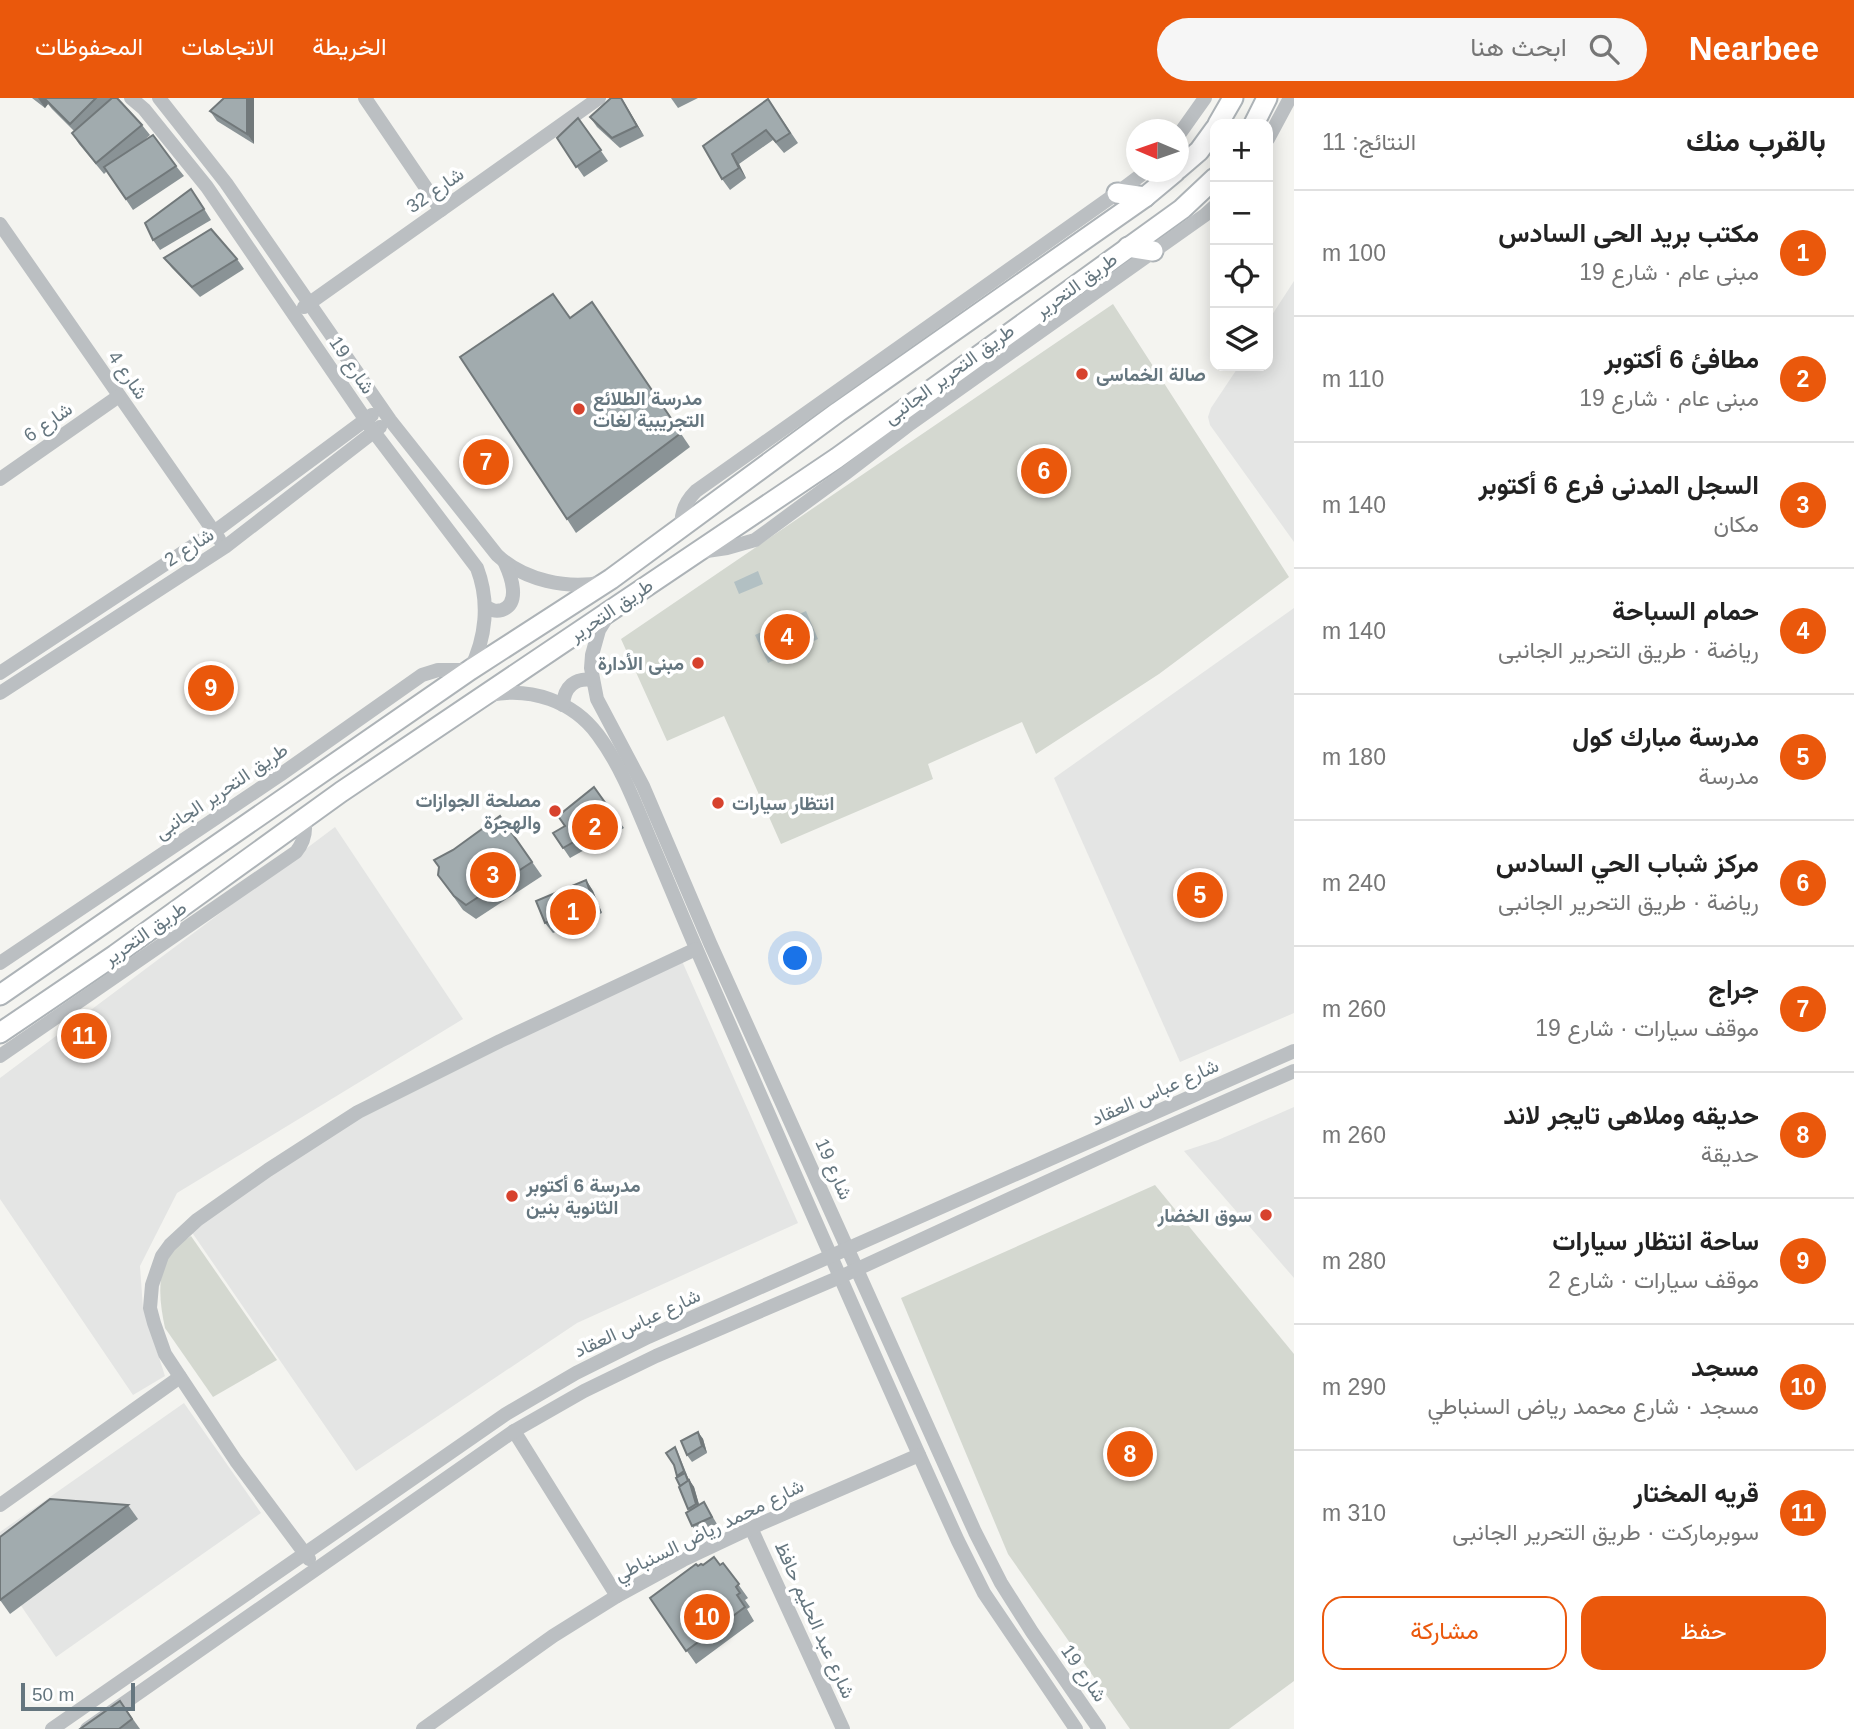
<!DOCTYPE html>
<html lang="ar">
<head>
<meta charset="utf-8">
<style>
	body { margin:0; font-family:Helvetica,Vazirmatn,sans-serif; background:#f6f6f6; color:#222; direction:rtl }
	.controls { position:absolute; right:21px; top:21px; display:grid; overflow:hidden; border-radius:14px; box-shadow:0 4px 18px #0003 }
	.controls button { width:63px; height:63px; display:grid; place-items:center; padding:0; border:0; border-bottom:2px solid #e0e0e0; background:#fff; color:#222; font:35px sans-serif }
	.compass { position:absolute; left:1126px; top:21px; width:63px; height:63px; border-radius:50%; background:#fff; box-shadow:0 4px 18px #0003; rotate:272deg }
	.scale { position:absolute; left:21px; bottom:18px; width:114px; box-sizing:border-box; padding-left:7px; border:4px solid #65767f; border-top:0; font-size:19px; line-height:24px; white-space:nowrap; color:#65767f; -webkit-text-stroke:5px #fff; paint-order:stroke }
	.you { position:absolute; left:796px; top:861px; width:24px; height:24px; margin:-18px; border:5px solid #fff; border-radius:50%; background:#1a73e8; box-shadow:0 0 0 10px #1a73e833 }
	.badge { display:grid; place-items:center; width:46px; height:46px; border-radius:50%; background:#ea580c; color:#fff; font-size:23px; font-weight:700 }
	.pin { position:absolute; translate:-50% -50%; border:4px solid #fff; box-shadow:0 2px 7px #0006 }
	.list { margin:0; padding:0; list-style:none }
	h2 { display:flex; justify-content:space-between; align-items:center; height:91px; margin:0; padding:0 28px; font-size:30px }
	h2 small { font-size:23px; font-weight:400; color:#767676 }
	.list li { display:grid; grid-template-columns:46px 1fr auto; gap:21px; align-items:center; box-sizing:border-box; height:126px; padding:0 28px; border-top:2px solid #e0e0e0 }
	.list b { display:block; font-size:26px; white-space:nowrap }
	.list p { margin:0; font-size:23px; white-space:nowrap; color:#767676 }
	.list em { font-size:23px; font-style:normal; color:#767676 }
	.actions { display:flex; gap:14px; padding:21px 28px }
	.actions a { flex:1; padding:16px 0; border:2px solid #ea580c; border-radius:21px; text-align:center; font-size:24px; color:#ea580c }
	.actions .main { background:#ea580c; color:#fff }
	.icon { flex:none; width:38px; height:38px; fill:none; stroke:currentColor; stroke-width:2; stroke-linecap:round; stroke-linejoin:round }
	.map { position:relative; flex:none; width:1294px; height:1631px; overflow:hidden; direction:ltr }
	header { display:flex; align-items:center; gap:42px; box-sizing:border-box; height:98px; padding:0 35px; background:#ea580c; color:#fff }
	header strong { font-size:33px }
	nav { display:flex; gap:38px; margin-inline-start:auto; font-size:24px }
	.search { width:490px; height:63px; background:#f6f6f6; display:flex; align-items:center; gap:18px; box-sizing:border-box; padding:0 24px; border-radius:38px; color:#767676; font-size:26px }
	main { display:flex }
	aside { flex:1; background:#fff }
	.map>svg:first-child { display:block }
	.built { fill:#e4e5e4 }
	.green { fill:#d4d8d0 }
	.water { fill:#b2c0c3 }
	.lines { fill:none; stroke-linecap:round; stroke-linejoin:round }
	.secondary-casing { stroke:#adb3b7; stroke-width:23 }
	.street { stroke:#bbbfc2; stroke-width:14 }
	.secondary { stroke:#fff; stroke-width:19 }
	.wall { fill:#8a9396 }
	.shaded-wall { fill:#71787a }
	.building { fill:#a1abae; stroke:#71787a; stroke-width:2 }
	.poi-dot { fill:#d7422d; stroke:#fff; stroke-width:2.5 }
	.labels { text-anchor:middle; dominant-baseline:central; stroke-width:7; stroke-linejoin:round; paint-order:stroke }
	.street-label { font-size:19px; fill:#65767f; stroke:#fff }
	.poi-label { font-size:19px; font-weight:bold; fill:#65767f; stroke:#fff; text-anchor:start }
</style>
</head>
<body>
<header>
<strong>Nearbee</strong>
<div class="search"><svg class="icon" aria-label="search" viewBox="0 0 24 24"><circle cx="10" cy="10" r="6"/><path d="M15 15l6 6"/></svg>ابحث هنا</div>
<nav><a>الخريطة</a><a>الاتجاهات</a><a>المحفوظات</a></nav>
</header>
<main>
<aside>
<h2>بالقرب منك<small>النتائج: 11</small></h2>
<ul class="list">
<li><span class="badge">1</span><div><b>مكتب بريد الحى السادس</b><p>مبنى عام · شارع 19</p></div><em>100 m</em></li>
<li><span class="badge">2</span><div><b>مطافئ 6 أكتوبر</b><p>مبنى عام · شارع 19</p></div><em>110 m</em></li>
<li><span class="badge">3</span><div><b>السجل المدنى فرع 6 أكتوبر</b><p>مكان</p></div><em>140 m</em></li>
<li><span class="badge">4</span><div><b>حمام السباحة</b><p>رياضة · طريق التحرير الجانبى</p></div><em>140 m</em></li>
<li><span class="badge">5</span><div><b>مدرسة مبارك كول</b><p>مدرسة</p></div><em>180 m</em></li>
<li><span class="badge">6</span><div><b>مركز شباب الحي السادس</b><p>رياضة · طريق التحرير الجانبى</p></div><em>240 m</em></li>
<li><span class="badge">7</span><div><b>جراج</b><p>موقف سيارات · شارع 19</p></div><em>260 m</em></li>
<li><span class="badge">8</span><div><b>حديقه وملاهى تايجر لاند</b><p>حديقة</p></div><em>260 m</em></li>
<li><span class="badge">9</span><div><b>ساحة انتظار سيارات</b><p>موقف سيارات · شارع 2</p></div><em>280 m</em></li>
<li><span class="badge">10</span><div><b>مسجد</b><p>مسجد · شارع محمد رياض السنباطي</p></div><em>290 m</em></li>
<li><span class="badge">11</span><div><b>قريه المختار</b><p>سوبرماركت · طريق التحرير الجانبى</p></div><em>310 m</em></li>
</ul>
<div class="actions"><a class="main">حفظ</a><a>مشاركة</a></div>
</aside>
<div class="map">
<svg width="1294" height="1631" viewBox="0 0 1294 1631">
	<rect width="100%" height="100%" fill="#f4f4f0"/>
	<g class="built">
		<polygon points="1294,183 1294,444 1210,327 1208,319 1211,310 1239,268 1268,268 1268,223"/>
		<polygon points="1294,510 1294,915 1180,964 1054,680"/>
		<polygon points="335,729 463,921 177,1095 140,1168 143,1210 165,1278 133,1297 0,1101 0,980"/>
		<polygon points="682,863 798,1125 577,1225 356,1373 191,1133 358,1016"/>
		<polygon points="1294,1009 1294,1180 1184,1053 1218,1042"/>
		<polygon points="184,1305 261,1415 56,1559 0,1477 0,1434"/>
	</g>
	<g class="green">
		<polygon points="1113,206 1289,479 1159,576 1036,656 1022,624 928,666 933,681 781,746 724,618 667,643 621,541"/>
		<polygon points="1155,1087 1294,1256 1294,1583 1229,1631 1130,1631 1008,1456 901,1200"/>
		<path d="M191,1138l86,124 -64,37 -48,-69c-5,-23 -9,-52 4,-73 5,-8 14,-14 22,-19z"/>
	</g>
	<g class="water">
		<polygon points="758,473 763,486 739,496 734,484"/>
		<polygon points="806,513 818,541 768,565 755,537"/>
	</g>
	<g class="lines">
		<g class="secondary-casing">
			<g id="secondary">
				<polyline points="1218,26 1233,0"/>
				<polyline points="1254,26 1267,0"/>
				<polyline points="1178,71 1199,53 1215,31"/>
				<polyline points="1117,95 1145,99"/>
				<polyline points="1128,149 1153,153"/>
				<polyline points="0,897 470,572 611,481 838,314 1145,99 1175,74"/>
				<polyline points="0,935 115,857 341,694 837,360 1182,111 1215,80"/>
			</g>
		</g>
		<g class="street">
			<path d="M159,0l67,85 164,237 107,135c26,25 71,35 106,27"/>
			<polyline points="365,0 441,112"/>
			<polyline points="1178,38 1205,0"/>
			<polyline points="1268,41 1290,0"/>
			<polyline points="0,126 219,441"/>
			<polyline points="304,209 599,0"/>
			<polyline points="0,381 119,298"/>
			<path d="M682,429c-2,-15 4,-26 14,-36l421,-298 28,-21"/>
			<polyline points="700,454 727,450 755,442 846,375 910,326 1205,117 1215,108"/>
			<path d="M485,508c6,4 10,6 17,4 19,-7 9,-34 3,-47"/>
			<polyline points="609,516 599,532 592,557 591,570 597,601 643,688 710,845 975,1434 1001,1485 1032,1534 1099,1631"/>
			<polyline points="0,575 214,434 372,317"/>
			<polyline points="0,595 225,449 380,329"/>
			<path d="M490,597c41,-8 83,6 108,40 23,31 37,68 52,104 20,47 39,94 60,141 82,187 163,375 248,561l26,52 92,136"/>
			<path d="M563,607c1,-18 12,-28 30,-25"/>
			<path d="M0,865l280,-188 142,-100 16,-5h32c16,-32 20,-68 7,-102l-103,-136 -167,-245 -63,-78 -13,-11"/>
			<path d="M0,958l296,-204c8,-10 11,-20 8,-33"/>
			<polyline points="514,1333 617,1498"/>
			<polyline points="0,1407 180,1279"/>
			<polyline points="751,1430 843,1631"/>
			<polyline points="309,1461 236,1363 165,1256 154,1225 150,1210 152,1187 162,1158 170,1147 197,1122 268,1072 358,1014 500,943 696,851"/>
			<polyline points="52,1631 506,1316 576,1275 648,1239 1294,953"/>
			<polyline points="87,1631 514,1333 584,1293 656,1258 840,1179 1142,1040 1294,973"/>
			<polyline points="423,1631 553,1538 617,1498 683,1462 751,1430 919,1357"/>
		</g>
		<use href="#secondary" class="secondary"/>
	</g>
	<g class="wall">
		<polygon points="32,0 117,0 142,27 150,37 140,46 176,68 184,78 133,112 107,73 104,76 79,46 72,35 74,33 52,11 48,6 45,10"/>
		<polygon points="224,0 254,46 217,23 210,13"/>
		<polygon points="611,0 621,0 644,38 620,50 597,29 590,19"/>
		<polygon points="671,0 698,0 678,10"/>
		<polygon points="768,1 798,45 784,55 773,42 739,66 746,80 730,92 722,81 703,48"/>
		<polygon points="578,20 608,63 584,79 557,40"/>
		<polygon points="198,101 211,122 160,152 153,142"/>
		<polygon points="164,160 237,161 244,171 200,199 172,170"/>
		<polygon points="592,204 690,349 576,435 567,421 570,220"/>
		<polygon points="594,689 624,730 570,760 553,735 565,728"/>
		<polygon points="500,718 542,778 476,821 463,812 448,791 453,752"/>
		<polygon points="586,782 593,793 602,815 553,835 545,825"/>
		<polygon points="698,1334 703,1341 707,1355 692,1364 687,1357"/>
		<polygon points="675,1349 677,1352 689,1382 694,1389 699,1407 708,1411 717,1426 697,1435 692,1428 689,1413 677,1378"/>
		<polygon points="128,1407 138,1421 10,1516 0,1502"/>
		<polygon points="723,1465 748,1500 745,1502 750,1509 747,1511 754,1523 696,1566 650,1500 698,1468 720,1467"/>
		<polygon points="120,1603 140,1631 80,1631"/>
	</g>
	<g class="shaded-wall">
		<polygon points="38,0 53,0 45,1 48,6 45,10"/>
		<polygon points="247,0 254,0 254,46 247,36"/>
		<polygon points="621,0 624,4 644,38 637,28"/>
		<polygon points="732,56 739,66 746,80 739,70"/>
		<polygon points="586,782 593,793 602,815 594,805"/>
		<polygon points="698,1334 703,1341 707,1355 702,1348"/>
		<polygon points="685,1375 694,1389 701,1413 696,1406"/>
	</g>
	<g class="building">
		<polygon points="45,0 96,0 70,26 45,1"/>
		<polygon points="112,0 117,0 142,27 96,65 72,35"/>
		<polygon points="224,0 247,0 247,36 210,13"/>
		<polygon points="611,0 621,0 637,28 612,40 590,19"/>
		<polygon points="768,1 790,35 776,44 766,32 732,56 739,70 722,81 703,48"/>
		<polygon points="578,20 601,52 576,69 557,40"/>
		<polygon points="153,37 176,68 126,101 104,69"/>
		<polygon points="191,91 204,111 153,142 145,125"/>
		<polygon points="211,131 237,161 192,189 164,160"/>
		<polygon points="553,196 570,220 592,204 681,335 567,421 460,259"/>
		<polygon points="594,689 616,720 563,750 553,735 565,728 558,718"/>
		<polygon points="500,718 532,764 466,807 454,798 438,777 439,769 434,762 453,752"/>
		<polygon points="586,782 594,805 545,825 536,803"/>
		<polygon points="698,1334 702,1348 687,1357 681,1343"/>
		<polygon points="675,1349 684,1373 677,1378 674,1367 666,1355"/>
		<polygon points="685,1375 688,1383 680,1388 676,1380"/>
		<polygon points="689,1382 696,1406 688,1411 679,1389"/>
		<polygon points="50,1401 128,1407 0,1502 0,1439"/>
		<polygon points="704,1404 712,1419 692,1428 686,1415"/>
		<polygon points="714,1459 720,1467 723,1465 739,1486 736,1489 740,1495 737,1497 745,1509 686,1553 650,1500 696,1466 698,1468 701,1466 703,1467"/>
		<polygon points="120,1603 132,1621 119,1631 80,1631"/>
	</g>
	<g class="poi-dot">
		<circle cx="1082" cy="276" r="7"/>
		<circle cx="579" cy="311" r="7"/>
		<circle cx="698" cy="565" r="7"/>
		<circle cx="718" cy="705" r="7"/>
		<circle cx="555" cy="713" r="7"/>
		<circle cx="512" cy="1098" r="7"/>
		<circle cx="1266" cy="1117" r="7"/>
	</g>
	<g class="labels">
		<g class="street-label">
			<text transform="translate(435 92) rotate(-35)">شارع 32</text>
			<text transform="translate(1076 187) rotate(-36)">طريق التحرير</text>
			<text transform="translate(352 267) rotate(56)">شارع 19</text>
			<text transform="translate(949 276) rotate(-36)">طريق التحرير الجانبى</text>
			<text transform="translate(128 277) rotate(55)">شارع 4</text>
			<text transform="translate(48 324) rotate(-35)">شارع 6</text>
			<text transform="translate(189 449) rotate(-33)">شارع 2</text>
			<text transform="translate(611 512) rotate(-34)">طريق التحرير</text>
			<text transform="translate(221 693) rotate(-34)">طريق التحرير الجانبى</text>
			<text transform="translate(145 835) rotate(-35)">طريق التحرير</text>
			<text transform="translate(1155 994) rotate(-24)">شارع عباس العقاد</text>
			<text transform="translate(834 1071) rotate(66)">شارع 19</text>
			<text transform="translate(637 1225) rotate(-25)">شارع عباس العقاد</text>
			<text transform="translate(709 1432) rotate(-26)">شارع محمد رياض السنباطي</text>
			<text transform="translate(815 1522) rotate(66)">شارع عبد الحليم حافظ</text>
			<text transform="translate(1084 1575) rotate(55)">شارع 19</text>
		</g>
		<g class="poi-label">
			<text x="1096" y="276">صالة الخماسى</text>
			<text x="593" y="300">مدرسة الطلائع<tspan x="593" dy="22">التجريبية لغات</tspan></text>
			<text x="684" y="565" text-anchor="end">مبنى الأدارة</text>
			<text x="541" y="702" text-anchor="end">مصلحة الجوازات<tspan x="541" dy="22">والهجرة</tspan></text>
			<text x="732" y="705">انتظار سيارات</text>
			<text x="526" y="1087">مدرسة 6 أكتوبر<tspan x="526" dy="22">الثانوية بنين</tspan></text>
			<text x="1252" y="1117" text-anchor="end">سوق الخضار</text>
		</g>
	</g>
</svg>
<div class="controls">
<button>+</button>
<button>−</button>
<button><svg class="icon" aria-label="locate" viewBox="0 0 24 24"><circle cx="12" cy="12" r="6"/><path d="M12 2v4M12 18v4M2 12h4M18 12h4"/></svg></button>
<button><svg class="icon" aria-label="layers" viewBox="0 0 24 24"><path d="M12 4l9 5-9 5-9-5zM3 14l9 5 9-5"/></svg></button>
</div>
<svg class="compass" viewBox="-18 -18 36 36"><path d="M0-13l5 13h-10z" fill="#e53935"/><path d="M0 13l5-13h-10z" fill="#767676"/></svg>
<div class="scale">50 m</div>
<div class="you"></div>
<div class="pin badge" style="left:573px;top:814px">1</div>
<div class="pin badge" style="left:595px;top:729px">2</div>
<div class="pin badge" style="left:493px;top:777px">3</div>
<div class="pin badge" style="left:787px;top:539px">4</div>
<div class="pin badge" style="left:1200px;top:797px">5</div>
<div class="pin badge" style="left:1044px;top:373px">6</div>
<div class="pin badge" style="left:486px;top:364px">7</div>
<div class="pin badge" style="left:1130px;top:1356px">8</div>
<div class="pin badge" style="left:211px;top:590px">9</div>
<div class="pin badge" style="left:707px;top:1519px">10</div>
<div class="pin badge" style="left:84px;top:938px">11</div>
</div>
</main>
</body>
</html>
